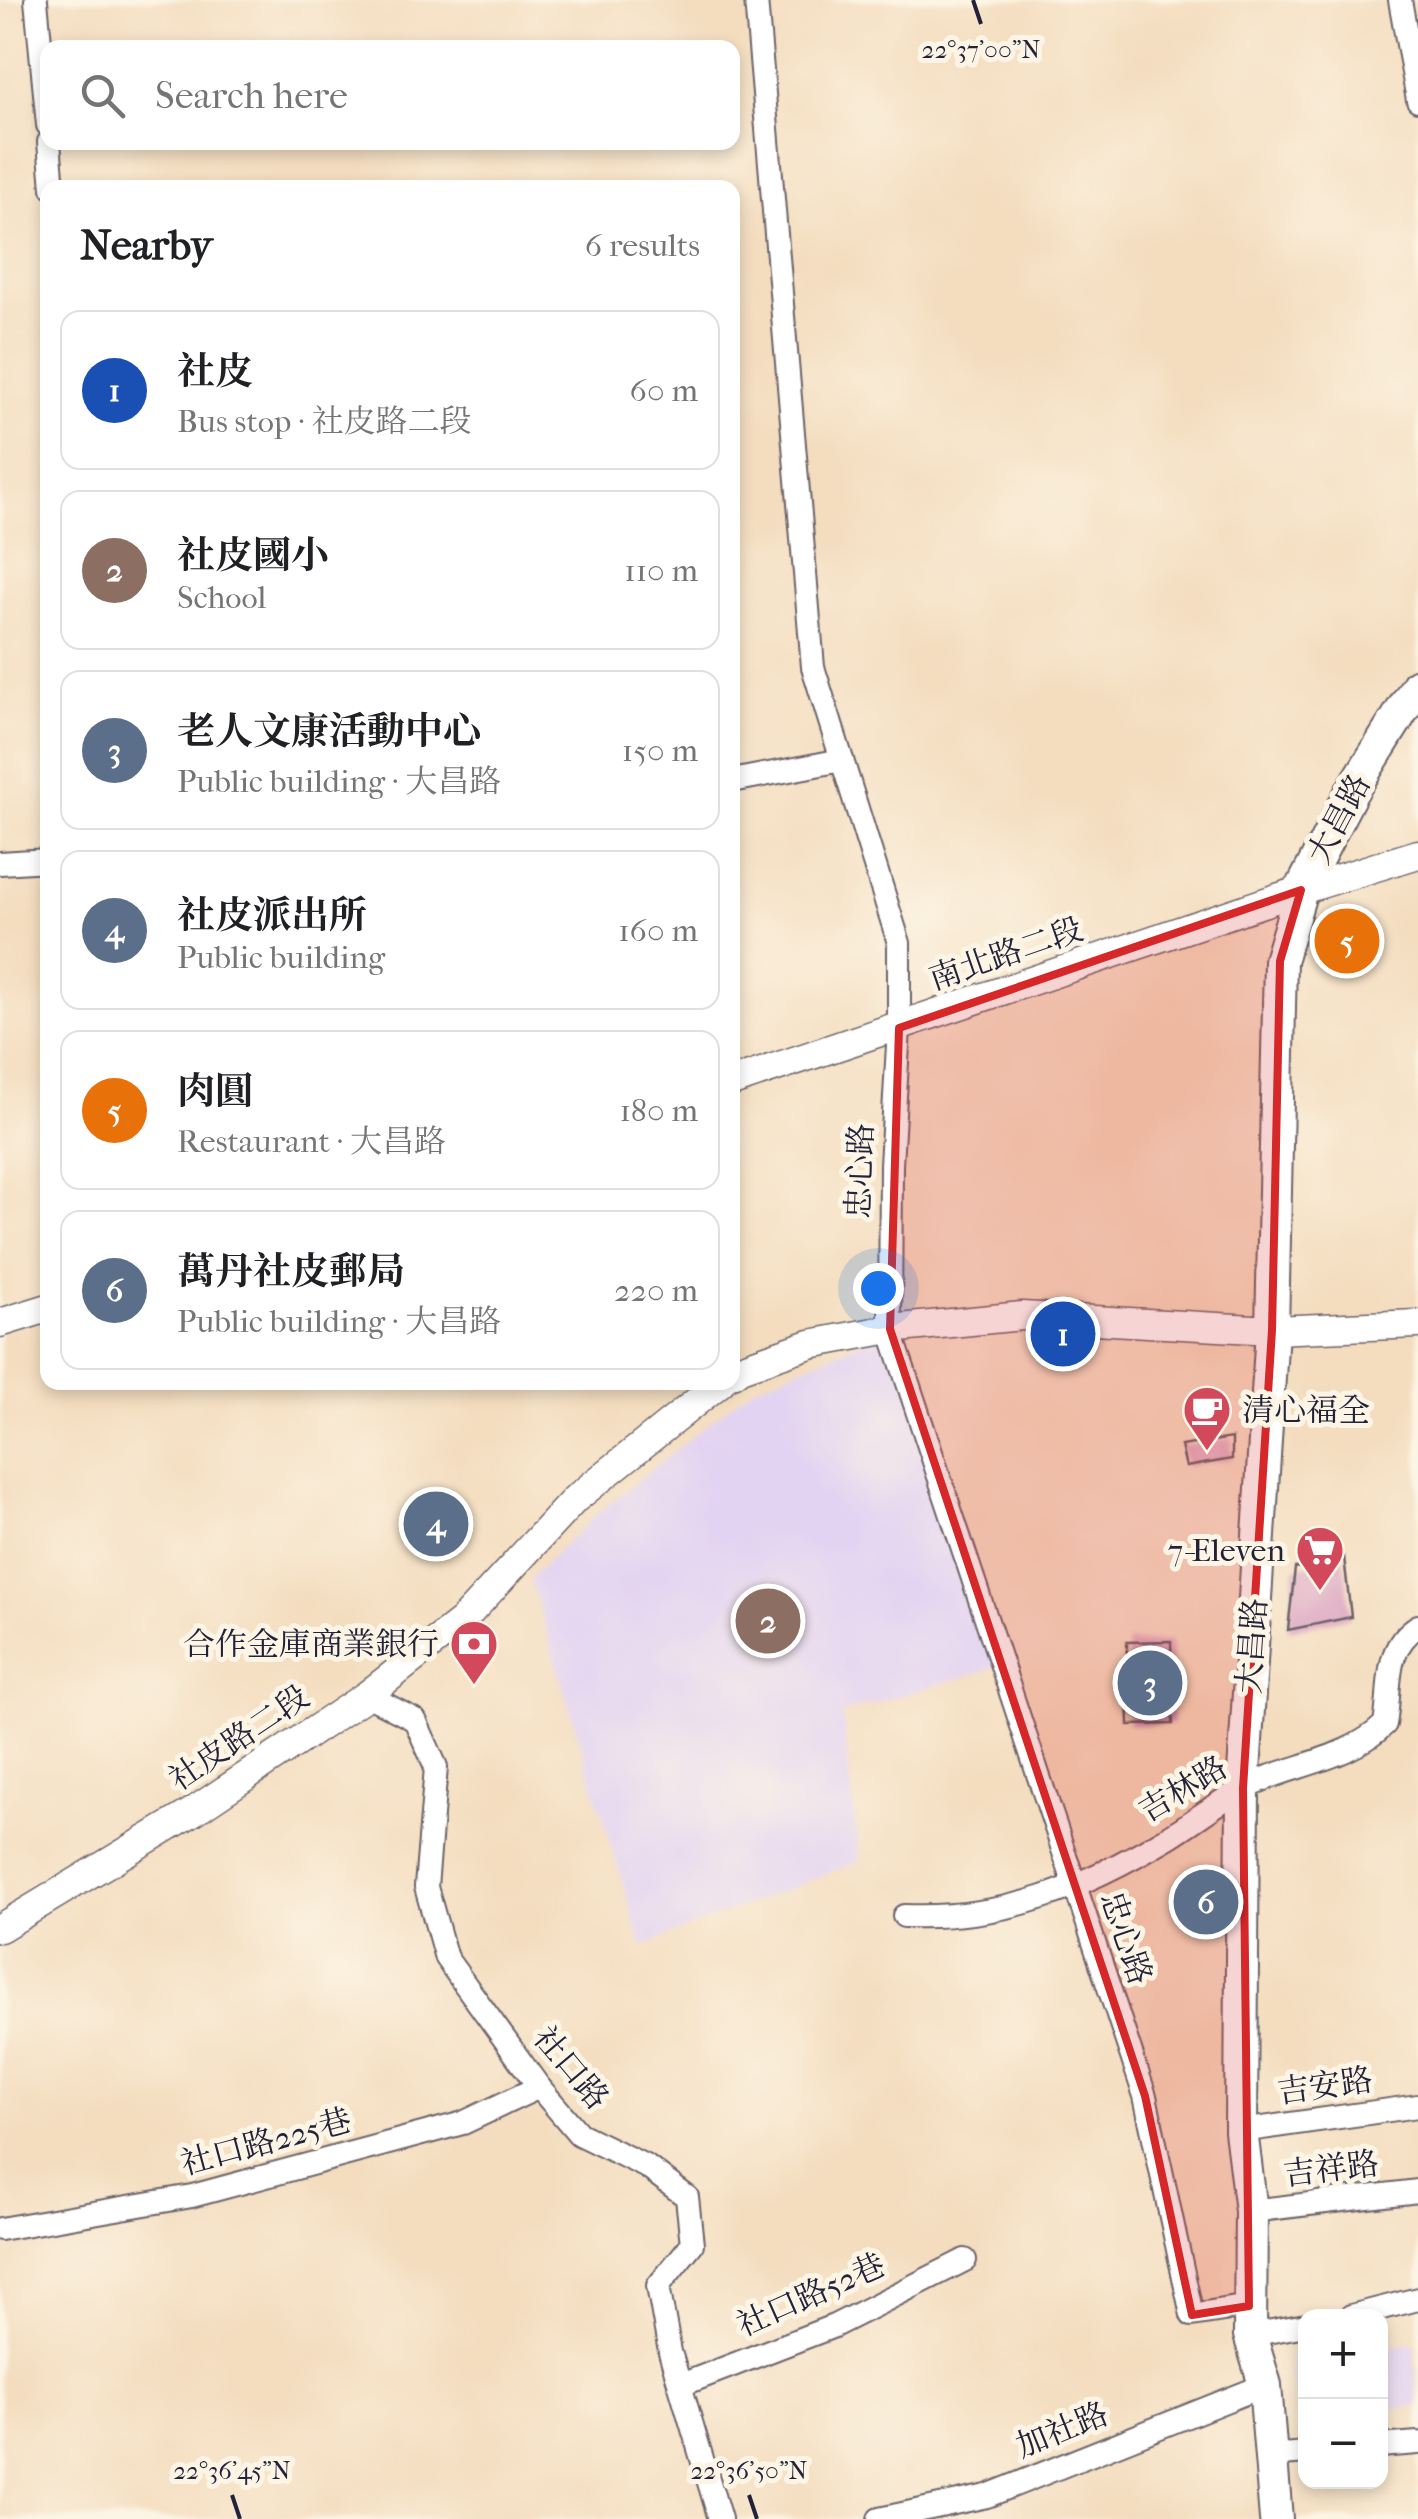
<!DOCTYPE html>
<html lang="en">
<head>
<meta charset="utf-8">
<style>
	body { margin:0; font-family:"IM FELL French Canon","Noto Serif TC",serif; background:#f6f6f6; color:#202124 }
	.controls { position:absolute; right:30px; bottom:30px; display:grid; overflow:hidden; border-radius:20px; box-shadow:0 5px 15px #0003 }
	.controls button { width:90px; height:90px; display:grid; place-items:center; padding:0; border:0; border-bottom:2px solid #e0e0e0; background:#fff; color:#202124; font:50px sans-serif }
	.you { position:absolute; left:878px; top:1288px; width:35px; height:35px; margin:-25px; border:8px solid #fff; border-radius:50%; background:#1a73e8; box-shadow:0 0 0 15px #1a73e833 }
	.badge { display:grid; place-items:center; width:65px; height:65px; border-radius:50%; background:#d1495b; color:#fff; font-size:32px; font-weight:700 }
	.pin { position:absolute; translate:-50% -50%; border:5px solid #fff; box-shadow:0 2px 10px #0006 }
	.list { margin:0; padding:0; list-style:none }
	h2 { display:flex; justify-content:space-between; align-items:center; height:130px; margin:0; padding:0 40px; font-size:42px }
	h2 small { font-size:32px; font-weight:400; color:#757577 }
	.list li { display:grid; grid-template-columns:65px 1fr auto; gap:30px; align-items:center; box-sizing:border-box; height:160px; margin:0 20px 20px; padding:0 20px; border:2px solid #e0e0e0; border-radius:20px }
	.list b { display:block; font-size:38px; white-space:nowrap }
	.list p { margin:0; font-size:32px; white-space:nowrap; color:#757577 }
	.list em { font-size:32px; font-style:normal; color:#757577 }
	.icon { flex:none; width:55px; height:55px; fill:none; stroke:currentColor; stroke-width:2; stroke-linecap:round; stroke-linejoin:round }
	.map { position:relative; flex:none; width:1418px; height:2519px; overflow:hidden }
	.search { position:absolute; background:#fff; box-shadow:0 5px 15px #0003; left:40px; top:40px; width:700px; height:110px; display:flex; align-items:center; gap:25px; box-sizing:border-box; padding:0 35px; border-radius:20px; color:#757577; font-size:38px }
	.panel { position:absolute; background:#fff; box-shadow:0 5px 15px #0003; left:40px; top:180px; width:700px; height:1210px; border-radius:20px }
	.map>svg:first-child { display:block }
	.built { fill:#e3d3f2 }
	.building { fill:#d99ebd }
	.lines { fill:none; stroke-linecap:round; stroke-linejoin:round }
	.minor-casing { stroke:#6c6369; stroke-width:26 }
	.tertiary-casing { stroke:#6c6369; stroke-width:31 }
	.secondary-casing { stroke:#6c6369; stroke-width:36 }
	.minor { stroke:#fff; stroke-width:22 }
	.tertiary { stroke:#fff; stroke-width:28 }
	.secondary { stroke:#fff; stroke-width:32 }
	.marked { fill:#d62828; fill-opacity:0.2; stroke:#d62828; stroke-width:8; stroke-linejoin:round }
	.ticks { fill:none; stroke:#22223b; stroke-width:4 }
	.labels { text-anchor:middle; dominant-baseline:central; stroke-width:10; stroke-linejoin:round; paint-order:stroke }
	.street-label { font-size:32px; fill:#22223b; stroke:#fcf5e5 }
	.poi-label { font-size:32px; fill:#22223b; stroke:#fcf5e5; text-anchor:end }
	.ticks-label { font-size:25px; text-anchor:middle; fill:#22223b; stroke:#fcf5e5; stroke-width:10; stroke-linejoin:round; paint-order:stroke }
</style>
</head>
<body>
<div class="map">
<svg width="1418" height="2519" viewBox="0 0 1418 2519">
	<rect width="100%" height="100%" fill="#fcf5e5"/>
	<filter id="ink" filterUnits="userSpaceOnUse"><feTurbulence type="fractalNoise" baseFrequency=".01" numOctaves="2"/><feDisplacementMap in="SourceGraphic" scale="20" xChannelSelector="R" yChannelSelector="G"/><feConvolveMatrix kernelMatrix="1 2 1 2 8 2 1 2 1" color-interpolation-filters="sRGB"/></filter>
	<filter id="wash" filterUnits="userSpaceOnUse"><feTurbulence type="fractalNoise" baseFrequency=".0048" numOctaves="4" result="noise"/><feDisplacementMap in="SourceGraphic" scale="40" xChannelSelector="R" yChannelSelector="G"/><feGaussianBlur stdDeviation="2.25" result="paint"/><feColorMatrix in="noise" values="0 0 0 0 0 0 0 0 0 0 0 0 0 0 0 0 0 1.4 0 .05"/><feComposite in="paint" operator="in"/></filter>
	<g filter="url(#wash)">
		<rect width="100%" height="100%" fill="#f4ddbf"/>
		<g class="built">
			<polygon points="896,1327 1007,1664 842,1713 860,1861 642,1946 530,1578 597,1514 752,1388"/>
			<polygon points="1414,2343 1417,2406 1381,2411 1381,2348"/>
			<polygon points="1305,2360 1305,2420 1299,2421 1290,2362"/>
		</g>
		<g id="blocks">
			<g class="building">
				<polygon points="1232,1438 1232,1459 1186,1467 1181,1446"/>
				<polygon points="1344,1557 1351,1617 1288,1630 1295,1568"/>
				<polygon points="1171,1641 1173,1724 1129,1725 1127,1642"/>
			</g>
		</g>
	</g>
	<g filter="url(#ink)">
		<use href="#blocks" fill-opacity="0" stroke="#6c6369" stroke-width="2.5"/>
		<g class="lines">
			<g class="minor-casing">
				<g id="minor">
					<polyline points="36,0 48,125"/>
					<polyline points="756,0 813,667 899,943 899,1028 891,1165 890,1329 1145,2096 1192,2315 1249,2306"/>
					<polyline points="1400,0 1418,100"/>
					<polyline points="49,142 53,188"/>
					<polyline points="732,781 842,760"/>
					<polyline points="0,863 48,860"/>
					<polyline points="367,1695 415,1720 436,1767 426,1887 446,1958 539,2087 579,2134 647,2167 687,2197 692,2244 658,2286 670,2352 720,2519"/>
					<path d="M904,1916c103,4 179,-28 266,-80 24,-15 46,-32 70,-46 47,-26 105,-27 145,-66 7,-37 -3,-75 33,-98"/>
					<polyline points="1241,2131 1418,2106"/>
					<polyline points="1251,2211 1418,2191"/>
					<polyline points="0,2229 192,2196 463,2123 539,2087"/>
					<polyline points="1351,2316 1418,2299"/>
					<polyline points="1250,2335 1306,2325"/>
					<polyline points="681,2385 834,2326 965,2260"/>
					<polyline points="1380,2446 1418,2443"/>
					<polyline points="1271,2456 1306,2453"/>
					<polyline points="879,2519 987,2496 1265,2385"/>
				</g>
			</g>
			<g class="tertiary-casing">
				<g id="tertiary">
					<polyline points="732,1082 1301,890 1418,854"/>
					<polyline points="0,1323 48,1308"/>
					<polyline points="732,1374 740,1368 810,1344 890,1329 1022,1316 1272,1330 1418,1324"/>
					<polyline points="0,1928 194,1811 367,1695 462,1621 575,1499 721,1382"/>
				</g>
			</g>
			<g class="secondary-casing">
				<polyline id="secondary" points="1276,2519 1265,2385 1250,2335 1251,2211 1241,2131 1243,1788 1272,1330 1280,961 1301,890 1352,791 1418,685"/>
			</g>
			<use href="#minor" class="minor"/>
			<use href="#tertiary" class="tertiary"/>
			<use href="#secondary" class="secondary"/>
		</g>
	</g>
	<path class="marked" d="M1301,890l-21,71 -8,369 -29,458 6,518 -57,9 -47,-219 -255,-767 9,-301z"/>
	<path class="ticks" d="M973,0l8,24M232,2495l8,24M749,2495l8,24"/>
	<defs>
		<g id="cafe-pin" transform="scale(2.5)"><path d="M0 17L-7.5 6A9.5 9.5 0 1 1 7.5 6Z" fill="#d1495b" stroke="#fcf5e5"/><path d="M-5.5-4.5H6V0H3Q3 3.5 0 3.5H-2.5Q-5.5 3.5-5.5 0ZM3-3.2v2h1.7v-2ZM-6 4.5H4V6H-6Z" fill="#fff"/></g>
		<g id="supermarket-pin" transform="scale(2.5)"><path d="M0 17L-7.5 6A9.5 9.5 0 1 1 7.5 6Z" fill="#d1495b" stroke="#fcf5e5"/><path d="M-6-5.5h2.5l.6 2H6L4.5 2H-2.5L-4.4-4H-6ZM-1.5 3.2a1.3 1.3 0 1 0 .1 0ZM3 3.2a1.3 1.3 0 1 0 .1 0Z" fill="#fff"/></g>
		<g id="bank-pin" transform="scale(2.5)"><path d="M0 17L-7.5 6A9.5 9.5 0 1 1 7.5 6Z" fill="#d1495b" stroke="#fcf5e5"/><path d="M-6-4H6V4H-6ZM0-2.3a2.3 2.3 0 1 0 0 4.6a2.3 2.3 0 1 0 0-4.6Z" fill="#fff"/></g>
	</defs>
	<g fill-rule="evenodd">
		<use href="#cafe-pin" x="1207" y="1410"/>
		<use href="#supermarket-pin" x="1320" y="1550"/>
		<use href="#bank-pin" x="474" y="1644"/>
	</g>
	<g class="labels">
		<g class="street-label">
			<text transform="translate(1339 819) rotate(-62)">大昌路</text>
			<text transform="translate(1006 954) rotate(-19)">南北路二段</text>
			<text transform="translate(860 1171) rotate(-88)">忠心路</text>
			<text transform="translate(1252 1646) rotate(-86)">大昌路</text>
			<text transform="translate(239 1738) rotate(-34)">社皮路二段</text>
			<text transform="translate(1183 1789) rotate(-31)">吉林路</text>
			<text transform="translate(1126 1938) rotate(71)">忠心路</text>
			<text transform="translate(571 2068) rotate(50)">社口路</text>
			<text transform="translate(1325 2086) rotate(-8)">吉安路</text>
			<text transform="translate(266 2142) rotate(-15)">社口路225巷</text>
			<text transform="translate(1331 2169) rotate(-7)">吉祥路</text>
			<text transform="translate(811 2295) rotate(-24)">社口路52巷</text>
			<text transform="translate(1062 2430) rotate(-22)">加社路</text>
		</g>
		<g class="poi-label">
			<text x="1242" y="1410" text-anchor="start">清心福全</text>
			<text x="1285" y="1550">7-Eleven</text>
			<text x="439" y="1644">合作金庫商業銀行</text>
		</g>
	</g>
	<g class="ticks-label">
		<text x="981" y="58">22°37'00"N</text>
		<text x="232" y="2479">22°36'45"N</text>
		<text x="749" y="2479">22°36'50"N</text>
	</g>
</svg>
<div class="controls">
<button>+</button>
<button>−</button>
</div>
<div class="you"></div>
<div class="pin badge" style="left:1063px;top:1334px;background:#1a4fb4">1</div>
<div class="pin badge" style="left:768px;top:1621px;background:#8d6e63">2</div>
<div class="pin badge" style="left:1150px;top:1683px;background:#5c6f8a">3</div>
<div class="pin badge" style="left:436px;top:1524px;background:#5c6f8a">4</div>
<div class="pin badge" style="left:1347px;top:941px;background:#e8710a">5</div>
<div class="pin badge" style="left:1206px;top:1902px;background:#5c6f8a">6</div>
<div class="search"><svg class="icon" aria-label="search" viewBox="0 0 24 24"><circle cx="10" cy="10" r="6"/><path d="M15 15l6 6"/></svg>Search here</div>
<section class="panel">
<h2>Nearby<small>6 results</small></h2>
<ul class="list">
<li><span class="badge" style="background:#1a4fb4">1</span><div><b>社皮</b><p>Bus stop · 社皮路二段</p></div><em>60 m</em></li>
<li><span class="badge" style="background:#8d6e63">2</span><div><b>社皮國小</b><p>School</p></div><em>110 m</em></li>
<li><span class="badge" style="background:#5c6f8a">3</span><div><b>老人文康活動中心</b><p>Public building · 大昌路</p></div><em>150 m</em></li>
<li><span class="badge" style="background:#5c6f8a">4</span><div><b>社皮派出所</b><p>Public building</p></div><em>160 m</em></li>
<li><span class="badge" style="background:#e8710a">5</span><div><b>肉圓</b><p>Restaurant · 大昌路</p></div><em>180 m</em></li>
<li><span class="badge" style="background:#5c6f8a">6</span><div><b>萬丹社皮郵局</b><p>Public building · 大昌路</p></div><em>220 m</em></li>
</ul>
</section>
</div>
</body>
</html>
